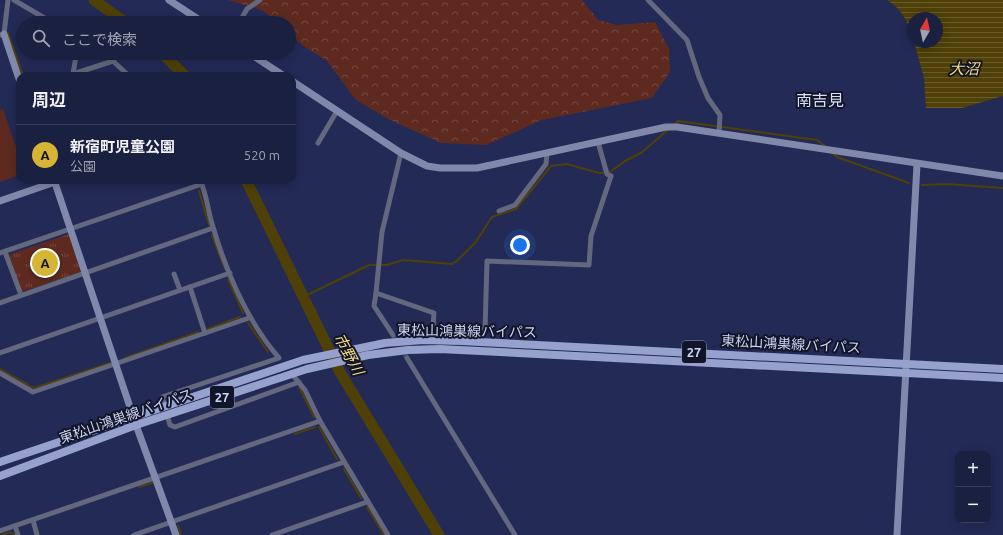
<!DOCTYPE html>
<html lang="ja">
<head>
<meta charset="utf-8">
<style>
	body { margin:0; font-family:Ubuntu,"Noto Sans JP",sans-serif; background:#232847; color:#f1f3f6 }
	.controls { position:absolute; right:12px; bottom:12px; display:grid; overflow:hidden; border-radius:8px; box-shadow:0 2px 10px #0003 }
	.controls button { width:36px; height:36px; display:grid; place-items:center; padding:0; border:0; border-bottom:1px solid #383e59; background:#1a2040; color:#f1f3f6; font:20px sans-serif }
	.compass { position:absolute; left:907px; top:12px; width:36px; height:36px; border-radius:50%; background:#1a2040; box-shadow:0 2px 10px #0003; rotate:9deg }
	.you { position:absolute; left:520px; top:245px; width:14px; height:14px; margin:-10px; border:3px solid #fff; border-radius:50%; background:#1a73e8; box-shadow:0 0 0 6px #1a73e833 }
	.badge { display:grid; place-items:center; width:26px; height:26px; border-radius:50%; background:#d6b534; color:#111; font-size:13px; font-weight:700 }
	.pin { position:absolute; translate:-50% -50%; border:2px solid #fff; box-shadow:0 1px 4px #0006 }
	.list { margin:0; padding:0; list-style:none }
	h2 { display:flex; justify-content:space-between; align-items:center; height:52px; margin:0; padding:0 16px; font-size:17px }
	h2 small { font-size:13px; font-weight:400; color:#9fa3b1 }
	.list li { display:grid; grid-template-columns:26px 1fr auto; gap:12px; align-items:center; box-sizing:border-box; height:60px; padding:0 16px; border-top:1px solid #383e59 }
	.list b { display:block; font-size:15px; white-space:nowrap }
	.list p { margin:0; font-size:13px; white-space:nowrap; color:#9fa3b1 }
	.list em { font-size:13px; font-style:normal; color:#9fa3b1 }
	.icon { flex:none; width:22px; height:22px; fill:none; stroke:currentColor; stroke-width:2; stroke-linecap:round; stroke-linejoin:round }
	.map { position:relative; flex:none; width:1003px; height:535px; overflow:hidden }
	.search { position:absolute; background:#1a2040; box-shadow:0 2px 10px #0003; left:16px; top:16px; width:280px; height:44px; display:flex; align-items:center; gap:10px; box-sizing:border-box; padding:0 14px; border-radius:22px; color:#9fa3b1; font-size:15px }
	.panel { position:absolute; background:#1a2040; box-shadow:0 2px 10px #0003; left:16px; top:72px; width:280px; height:112px; border-radius:12px }
	.map>svg:first-child { display:block }
	.forest { fill:url(#forest-crowns) }
	.park { fill:url(#park-tufts) }
	.pitch { fill:#5e2a1f }
	.water { fill:url(#water-rules) }
	.lines { fill:none; stroke-linecap:round; stroke-linejoin:round }
	.stream { stroke:#4f4007; stroke-width:2 }
	.river { stroke:#4f4007; stroke-width:11 }
	.street-tunnel { stroke:#3c436d; stroke-width:5; stroke-dasharray:5 2.5; stroke-linecap:butt }
	.street { stroke:#63687e; stroke-width:5 }
	.secondary { stroke:#8089ab; stroke-width:7 }
	.primary { stroke:#96a1ce; stroke-width:8 }
	.labels { text-anchor:middle; dominant-baseline:central; stroke-width:4; stroke-linejoin:round; paint-order:stroke }
	.shield { fill:#111529; stroke:#939ab4; stroke-width:1 }
	.shield-label { font-size:13px; font-weight:bold; fill:#cbd3ef }
	.street-label { font-size:14px; fill:#cbd3ef; stroke:#111529 }
	.water-label { font-size:15px; font-style:italic; fill:#f9dd7c; stroke:#111529 }
	.quarter-label { font-size:16px; fill:#d9dff6; stroke:#111529 }
</style>
</head>
<body>
<div class="map">
<svg width="1003" height="535" viewBox="0 0 1003 535">
	<defs>
		<pattern id="forest-crowns" width="20" height="18" patternUnits="userSpaceOnUse"><rect width="20" height="18" fill="#5e2a1f"/><path d="M2 6a3 3 0 1 1 6 0M12 15a3 3 0 1 1 6 0" fill="none" stroke="#744840"/></pattern>
		<pattern id="park-tufts" width="24" height="20" patternUnits="userSpaceOnUse"><rect width="24" height="20" fill="#5e2a1f"/><path d="M3 7l-1-3M5 7V3M7 7l1-3M15 17l-1-3M17 17v-4M19 17l1-3" fill="none" stroke="#744840"/></pattern>
		<pattern id="water-rules" width="6" height="5" patternUnits="userSpaceOnUse"><rect width="6" height="5" fill="#4f4007"/><path d="M0 2.5h6" fill="none" stroke="#675b2b"/></pattern>
	</defs>
	<rect width="100%" height="100%" fill="#232a56"/>
	<polygon class="forest" points="228,0 582,0 598,20 617,25 655,22 669,49 670,72 652,98 542,120 486,145 441,143 388,119 356,100 327,61 302,45 289,33 289,23 278,23 262,10"/>
	<polygon class="park" points="69,234 82,272 21,292 8,255"/>
	<polygon class="pitch" points="3,109 20,159 20,175 0,182 0,110"/>
	<path class="water" d="M887,0h116v96l-41,12h-36l-2,-30 -10,-36h23v-24h-24v21c-5,-17 -11,-30 -26,-39z"/>
	<g class="lines">
		<g class="stream">
			<polyline points="8,33 23,76"/>
			<polyline points="674,125 678,121 817,140 826,147"/>
			<polyline points="832,153 837,157 909,183"/>
			<polyline points="922,185 947,184 1003,188"/>
			<polyline points="199,191 209,225"/>
			<polyline points="212,236 225,269"/>
			<polyline points="228,279 243,313"/>
			<polyline points="303,297 369,265 387,265 403,260 452,264 457,261 475,243 492,217 516,209 551,166 567,164 599,173 610,172 625,161 641,153 669,129"/>
			<polyline points="248,323 268,352"/>
			<polyline points="208,329 240,317"/>
			<polyline points="125,358 198,332"/>
			<polyline points="0,369 34,388 110,363"/>
			<polyline points="299,387 314,417"/>
			<polyline points="319,427 337,459"/>
			<polyline points="295,434 315,427"/>
			<polyline points="344,469 361,498"/>
			<polyline points="139,487 152,483"/>
			<polyline points="367,507 384,535"/>
			<polyline points="178,526 181,535"/>
			<polyline points="3,535 10,532 15,535"/>
		</g>
		<g class="river">
			<polyline points="94,0 126,23"/>
			<polyline points="162,53 185,76"/>
			<polyline points="246,180 341,374 439,535"/>
		</g>
		<polyline class="street-tunnel" points="393,335 407,358"/>
		<g class="street">
			<polyline points="14,0 53,23"/>
			<polyline points="648,0 687,40 699,77 708,98 720,115 719,133"/>
			<polyline points="239,23 247,9 260,0"/>
			<polyline points="0,35 4,34 8,0"/>
			<polyline points="101,53 113,61 129,76"/>
			<polyline points="73,74 76,56"/>
			<polyline points="67,76 113,61"/>
			<polyline points="318,143 337,111"/>
			<polyline points="401,153 382,232 376,293 434,313 433,328 485,330 487,261 589,265 591,236 611,176 607,174 598,142"/>
			<polyline points="499,211 515,205 546,164 547,153"/>
			<polyline points="5,252 21,295"/>
			<polyline points="0,253 202,184"/>
			<polyline points="174,274 180,290"/>
			<polyline points="190,287 205,333"/>
			<polyline points="376,293 374,306 393,335"/>
			<polyline points="0,303 213,228"/>
			<polyline points="0,353 230,273"/>
			<polyline points="407,358 515,535"/>
			<polyline points="0,373 33,392 249,318"/>
			<polyline points="291,373 305,390 320,421 388,535"/>
			<path d="M165,406l-3,-9 117,-39c-32,-37 -52,-84 -66,-131 -5,-15 -6,-32 -13,-47"/>
			<polyline points="167,415 170,425 175,427 299,382"/>
			<polyline points="33,520 37,535"/>
			<polyline points="15,526 18,535"/>
			<polyline points="0,531 320,421"/>
			<polyline points="134,535 344,462"/>
			<polyline points="272,535 367,502"/>
		</g>
		<g class="secondary">
			<polyline points="169,0 204,23"/>
			<polyline points="4,34 20,82"/>
			<polyline points="249,53 284,76"/>
			<polyline points="292,81 401,153 427,166 440,168 477,168 666,127 677,127 1003,176"/>
			<polyline points="54,180 136,425 176,535"/>
			<polyline points="0,201 55,182"/>
			<polyline points="897,535 917,164"/>
		</g>
		<g class="primary">
			<polyline points="0,462 303,360 385,343 423,340 461,341 1003,369"/>
			<polyline points="0,476 136,425 307,369 368,355 408,350 440,349 1003,378"/>
		</g>
	</g>
	<g class="labels">
		<g class="shield">
			<rect x="682" y="341" width="24" height="22" rx="3"/>
			<rect x="210" y="386" width="24" height="22" rx="3"/>
		</g>
		<g class="shield-label">
			<text x="694" y="352">27</text>
			<text x="222" y="397">27</text>
		</g>
		<g class="street-label">
			<text transform="translate(467 331) rotate(1)">東松山鴻巣線バイパス</text>
			<text transform="translate(791 344) rotate(3)">東松山鴻巣線バイパス</text>
			<text transform="translate(126 416) rotate(-19)">東松山鴻巣線バイパス</text>
		</g>
		<g class="water-label">
			<text x="964" y="68">大沼</text>
			<text transform="translate(349 354) rotate(62)">市野川</text>
		</g>
		<g class="quarter-label">
			<text x="820" y="100">南吉見</text>
		</g>
	</g>
</svg>
<div class="controls">
<button>+</button>
<button>−</button>
</div>
<svg class="compass" viewBox="-18 -18 36 36"><path d="M0-13l5 13h-10z" fill="#e53935"/><path d="M0 13l5-13h-10z" fill="#9fa3b1"/></svg>
<div class="you"></div>
<div class="pin badge" style="left:45px;top:263px">A</div>
<div class="search"><svg class="icon" aria-label="search" viewBox="0 0 24 24"><circle cx="10" cy="10" r="6"/><path d="M15 15l6 6"/></svg>ここで検索</div>
<section class="panel">
<h2>周辺<small></small></h2>
<ul class="list">
<li><span class="badge">A</span><div><b>新宿町児童公園</b><p>公園</p></div><em>520 m</em></li>
</ul>
</section>
</div>
</body>
</html>
